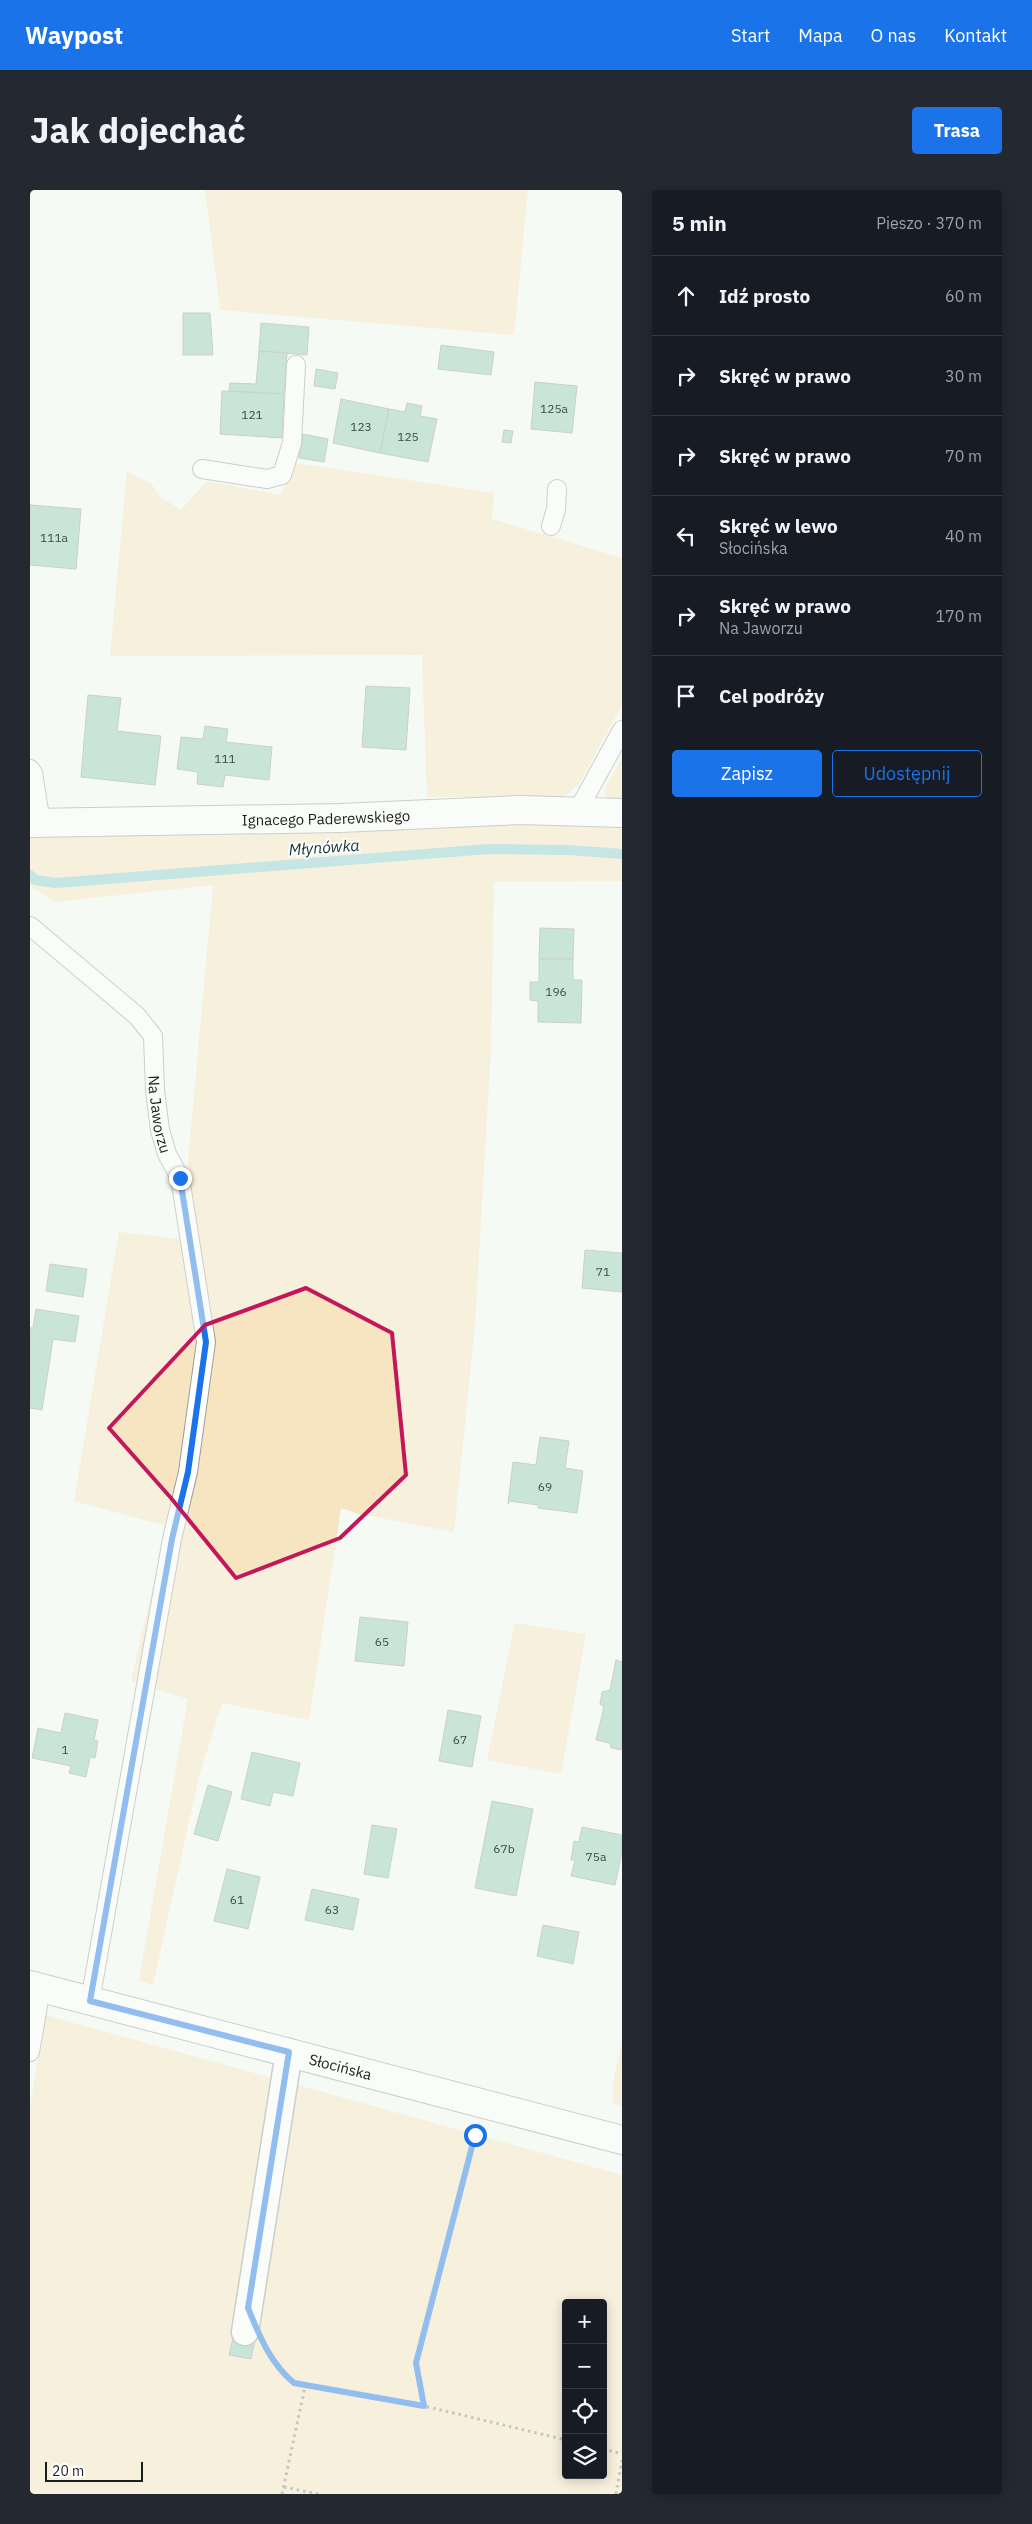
<!DOCTYPE html>
<html lang="pl">
<head>
<meta charset="utf-8">
<style>
	body { margin:0; font-family:"IBM Plex Sans",sans-serif; background:#242831; color:#f1f3f6 }
	.controls { position:absolute; right:15px; bottom:15px; display:grid; overflow:hidden; border-radius:5px; box-shadow:0 2px 12px #0003 }
	.controls button { width:45px; height:45px; display:grid; place-items:center; padding:0; border:0; border-bottom:1px solid #363941; background:#171b24; color:#f1f3f6; font:25px sans-serif }
	.scale { position:absolute; left:15px; bottom:12px; width:98px; box-sizing:border-box; padding-left:5px; border:2px solid #1c1e1c; border-top:0; font-size:14px; line-height:18px; white-space:nowrap; color:#1c1e1c; -webkit-text-stroke:4px #fff; paint-order:stroke }
	.stop { position:absolute; width:15px; height:15px; margin:-11px; border:4px solid #1a73e8; border-radius:50%; background:#fff }
	.stop.end { background:#1a73e8; border-color:#fff; box-shadow:0 1px 5px #0008 }
	.list { margin:0; padding:0; list-style:none }
	h2 { display:flex; justify-content:space-between; align-items:center; height:65px; margin:0; padding:0 20px; font-size:21px }
	h2 small { font-size:16px; font-weight:400; color:#9ea1a6 }
	.list li { display:grid; grid-template-columns:32px 1fr auto; gap:15px; align-items:center; box-sizing:border-box; height:80px; padding:0 20px; border-top:1px solid #363941 }
	.list b { display:block; font-size:19px; white-space:nowrap }
	.list p { margin:0; font-size:16px; white-space:nowrap; color:#9ea1a6 }
	.list em { font-size:16px; font-style:normal; color:#9ea1a6 }
	.actions { display:flex; gap:10px; padding:15px 20px }
	.actions a { flex:1; padding:11px 0; border:1px solid #1a73e8; border-radius:5px; text-align:center; font-size:18px; color:#1a73e8 }
	.actions .main { background:#1a73e8; color:#fff }
	.icon { flex:none; width:28px; height:28px; fill:none; stroke:currentColor; stroke-width:2; stroke-linecap:round; stroke-linejoin:round }
	.map { position:relative; flex:none; width:592px; height:2304px; overflow:hidden; border-radius:5px }
	header { display:flex; align-items:center; gap:30px; box-sizing:border-box; height:70px; padding:0 25px; background:#1a73e8; color:#fff }
	header strong { font-size:24px }
	nav { display:flex; gap:28px; margin-inline-start:auto; font-size:18px }
	.intro { display:flex; align-items:center; justify-content:space-between; box-sizing:border-box; height:120px; padding:0 30px }
	h1 { margin:0; font-size:35px }
	.button { padding:12px 22px; border-radius:5px; background:#1a73e8; color:#fff; font-size:18px; font-weight:700 }
	main { display:flex; gap:30px; padding:0 30px }
	aside { flex:1; background:#171b24; border-radius:5px; box-shadow:0 2px 12px #0003 }
	.map>svg:first-child { display:block }
	.green { fill:#f7e4c1; fill-rule:evenodd }
	.lines { fill:none; stroke-linecap:round; stroke-linejoin:round }
	.stream { stroke:#89ced1; stroke-width:10 }
	.building { fill:#90cdb7; stroke:#959d9a }
	.service-casing { stroke:#989c97; stroke-width:20 }
	.pedestrian-casing { stroke:#989c97; stroke-width:29 }
	.minor-casing { stroke:#989c97; stroke-width:30 }
	.tertiary-casing { stroke:#989c97; stroke-width:30 }
	.path { stroke:#858985; stroke-width:3; stroke-dasharray:2.5 4; stroke-linecap:butt }
	.service { stroke:#fff; stroke-width:18 }
	.pedestrian { stroke:#fff; stroke-width:26 }
	.minor { stroke:#fff; stroke-width:28 }
	.tertiary { stroke:#fff; stroke-width:28 }
	.route { stroke:#1a73e8; stroke-width:6 }
	.marked { fill:none; stroke:#c2185b; stroke-width:4; stroke-linejoin:round }
	.labels { text-anchor:middle; dominant-baseline:central; stroke-width:4; stroke-linejoin:round; paint-order:stroke }
	.number-label { font-size:12px; fill:#394a43 }
	.street-label { font-size:15px; fill:#1c1e1c; stroke:#fff }
	.water-label { font-size:16px; font-style:italic; fill:#123537; stroke:#fff }
</style>
</head>
<body>
<header>
<strong>Waypost</strong>
<nav><a>Start</a><a>Mapa</a><a>O nas</a><a>Kontakt</a></nav>
</header>
<div class="intro"><h1>Jak dojechać</h1><a class="button">Trasa</a></div>
<main>
<div class="map">
<svg width="592" height="2304" viewBox="0 0 592 2304">
	<rect width="100%" height="100%" fill="#f5faf4"/>
	<g class="green">
		<polygon points="175,0 498,0 484,145 190,120"/>
		<polygon points="266,273 464,303 462,329 592,368 592,515 549,594 534,607 397,607 392,465 80,466 97,281 121,294 131,307 151,320 177,291 250,305"/>
		<polygon points="592,567 592,613 578,613 574,601"/>
		<polygon points="466,631 592,635 592,691 464,692 461,858 445,1134 424,1342 329,1324 311,1318 279,1530 192,1513 169,1586 123,1795 109,1790 158,1509 101,1491 137,1336 44,1311 89,1042 151,1049 183,695 25,712 0,696 0,646"/>
		<polygon points="485,1433 556,1444 531,1584 457,1570"/>
		<path d="M15,1825l577,160v319h-592v-387zM536,2113h37v172h-37z"/>
		<polygon points="592,1851 592,1916 583,1913 583,1892"/>
	</g>
	<g class="lines">
		<polyline class="stream" points="0,685 5,690 26,693 459,659 539,660 592,664"/>
	</g>
	<g class="building">
		<polygon points="153,123 180,123 183,165 153,165"/>
		<polygon points="231,133 279,137 277,165 229,161"/>
		<polygon points="411,155 464,162 461,185 408,179"/>
		<polygon points="229,161 257,163 254,204 199,201 200,193 226,194"/>
		<polygon points="286,179 308,183 305,199 284,196"/>
		<polygon points="505,192 547,196 542,243 501,239"/>
		<polygon points="192,201 254,204 252,248 190,244"/>
		<polygon points="311,209 359,219 350,263 303,253"/>
		<polygon points="377,213 392,216 390,226 407,229 398,272 350,263 359,219 375,222"/>
		<polygon points="474,240 483,241 481,253 472,252"/>
		<polygon points="273,244 298,249 294,272 269,268"/>
		<polygon points="0,315 51,319 46,379 0,375"/>
		<polygon points="336,496 380,498 376,560 332,557"/>
		<polygon points="58,505 91,508 87,541 131,546 125,595 51,587"/>
		<polygon points="175,536 198,539 196,552 242,557 239,590 195,585 193,597 167,594 168,582 147,579 151,547 173,549"/>
		<polygon points="510,738 544,739 543,769 509,769"/>
		<polygon points="509,769 543,769 543,790 552,790 551,833 508,832 508,811 500,810 500,792 509,792"/>
		<polygon points="555,1060 592,1063 592,1102 552,1098"/>
		<polygon points="20,1074 57,1079 53,1107 16,1101"/>
		<polygon points="6,1119 49,1126 45,1152 23,1149 12,1220 0,1218 0,1138 3,1138"/>
		<polygon points="510,1247 539,1251 535,1278 553,1281 547,1323 508,1318 508,1315 479,1311 478,1314 483,1272 506,1275"/>
		<polygon points="330,1427 378,1432 374,1476 325,1471"/>
		<polygon points="586,1470 592,1472 592,1560 581,1558 580,1553 566,1550 574,1517 570,1514 572,1502 580,1500"/>
		<polygon points="418,1520 451,1526 442,1577 409,1571"/>
		<polygon points="35,1523 68,1530 64,1550 68,1551 65,1568 60,1567 56,1587 39,1583 41,1576 2,1568 8,1538 31,1543"/>
		<polygon points="222,1562 270,1573 263,1606 243,1602 240,1616 211,1609"/>
		<polygon points="178,1595 202,1602 188,1651 164,1644"/>
		<polygon points="462,1611 503,1619 486,1706 445,1698"/>
		<polygon points="342,1635 367,1639 358,1688 334,1684"/>
		<polygon points="552,1637 592,1645 592,1662 585,1695 541,1686 545,1670 541,1670 544,1651 549,1652"/>
		<polygon points="197,1679 230,1687 218,1739 184,1731"/>
		<polygon points="282,1699 329,1709 323,1740 275,1730"/>
		<polygon points="513,1735 549,1742 543,1774 507,1766"/>
		<polygon points="205,2139 226,2144 221,2169 199,2165"/>
	</g>
	<g class="lines">
		<g class="service-casing">
			<g id="service">
				<polyline points="172,279 237,289 252,285 262,253 266,175"/>
				<polyline points="521,336 526,319 527,299"/>
				<polyline points="0,579 3,583 11,633"/>
				<polyline points="547,622 592,540"/>
				<path id="s1" d="M0,736l107,90 16,20 2,54 5,40 7,24 13,24 26,164 -18,130 -16,67 -82,462"/>
				<polyline points="0,1862 11,1798"/>
			</g>
		</g>
		<g class="pedestrian-casing">
			<polyline id="pedestrian" points="215,2142 259,1862"/>
		</g>
		<g class="minor-casing">
			<g id="minor">
				<path id="s2" d="M0,633l310,-5 181,-8 101,3"/>
			</g>
		</g>
		<g class="tertiary-casing">
			<g id="tertiary">
				<path id="s3" d="M0,1795l592,155"/>
			</g>
		</g>
		<g class="path">
			<polyline points="445,1941 386,2173 394,2216 536,2250"/>
			<polyline points="236,2161 252,2183 264,2193 394,2216"/>
			<polyline points="573,2259 592,2264"/>
			<polyline points="254,2297 288,2304"/>
			<polyline points="252,2304 275,2197"/>
			<polyline points="586,2304 592,2270"/>
		</g>
		<use href="#service" class="service"/>
		<use href="#pedestrian" class="pedestrian"/>
		<use href="#minor" class="minor"/>
		<use href="#tertiary" class="tertiary"/>
	</g>
	<g class="lines">
		<path class="route" d="M150,988l26,164 -18,130 -16,67 -82,462 199,51 -41,256c12,29 22,55 46,75l130,23 -8,-43 59,-228"/>
	</g>
	<path d="M0 0H592V2304H0ZM276,1098l86,45 14,142 -66,63 -104,40 -65,-80 -62,-70 96,-103z" fill="#f5faf4" fill-opacity=".55" fill-rule="evenodd"/>
	<path class="marked" d="M276,1098l86,45 14,142 -66,63 -104,40 -65,-80 -62,-70 96,-103z"/>
	<g class="labels">
		<g class="number-label">
			<text x="524" y="218">125a</text>
			<text x="222" y="224">121</text>
			<text x="331" y="236">123</text>
			<text x="378" y="246">125</text>
			<text x="24" y="347">111a</text>
			<text x="195" y="568">111</text>
			<text x="526" y="801">196</text>
			<text x="573" y="1081">71</text>
			<text x="515" y="1296">69</text>
			<text x="352" y="1451">65</text>
			<text x="430" y="1549">67</text>
			<text x="35" y="1559">1</text>
			<text x="474" y="1658">67b</text>
			<text x="566" y="1666">75a</text>
			<text x="207" y="1709">61</text>
			<text x="302" y="1719">63</text>
		</g>
		<g class="street-label">
			<text stroke="none"><textPath href="#s2" startOffset="296">Ignacego Paderewskiego</textPath></text>
			<text stroke="none"><textPath href="#s1" startOffset="244">Na Jaworzu</textPath></text>
			<text stroke="none"><textPath href="#s3" startOffset="321">Słocińska</textPath></text>
		</g>
		<g class="water-label">
			<text transform="translate(294 657) rotate(-4)">Młynówka</text>
		</g>
	</g>
</svg>
<div class="controls">
<button>+</button>
<button>−</button>
<button><svg class="icon" aria-label="locate" viewBox="0 0 24 24"><circle cx="12" cy="12" r="6"/><path d="M12 2v4M12 18v4M2 12h4M18 12h4"/></svg></button>
<button><svg class="icon" aria-label="layers" viewBox="0 0 24 24"><path d="M12 4l9 5-9 5-9-5zM3 14l9 5 9-5"/></svg></button>
</div>
<div class="scale">20 m</div>
<div class="stop" style="left:445px;top:1945px"></div>
<div class="stop end" style="left:150px;top:988px"></div>
</div>
<aside>
<h2>5 min<small>Pieszo · 370 m</small></h2>
<ul class="list">
<li><svg class="icon" aria-label="ahead" viewBox="0 0 24 24"><path d="M12 20V5M6 11l6-6 6 6"/></svg><div><b>Idź prosto</b></div><em>60 m</em></li>
<li><svg class="icon" aria-label="right" viewBox="0 0 24 24"><path d="M7 20v-9h11M14 6l5 5-5 5"/></svg><div><b>Skręć w prawo</b></div><em>30 m</em></li>
<li><svg class="icon" aria-label="right" viewBox="0 0 24 24"><path d="M7 20v-9h11M14 6l5 5-5 5"/></svg><div><b>Skręć w prawo</b></div><em>70 m</em></li>
<li><svg class="icon" aria-label="left" viewBox="0 0 24 24"><path d="M17 20v-9H6M10 6l-5 5 5 5"/></svg><div><b>Skręć w lewo</b><p>Słocińska</p></div><em>40 m</em></li>
<li><svg class="icon" aria-label="right" viewBox="0 0 24 24"><path d="M7 20v-9h11M14 6l5 5-5 5"/></svg><div><b>Skręć w prawo</b><p>Na Jaworzu</p></div><em>170 m</em></li>
<li><svg class="icon" aria-label="arrive" viewBox="0 0 24 24"><path d="M6 21V4h12l-3 4 3 4H6"/></svg><div><b>Cel podróży</b></div></li>
</ul>
<div class="actions"><a class="main">Zapisz</a><a>Udostępnij</a></div>
</aside>
</main>
</body>
</html>
